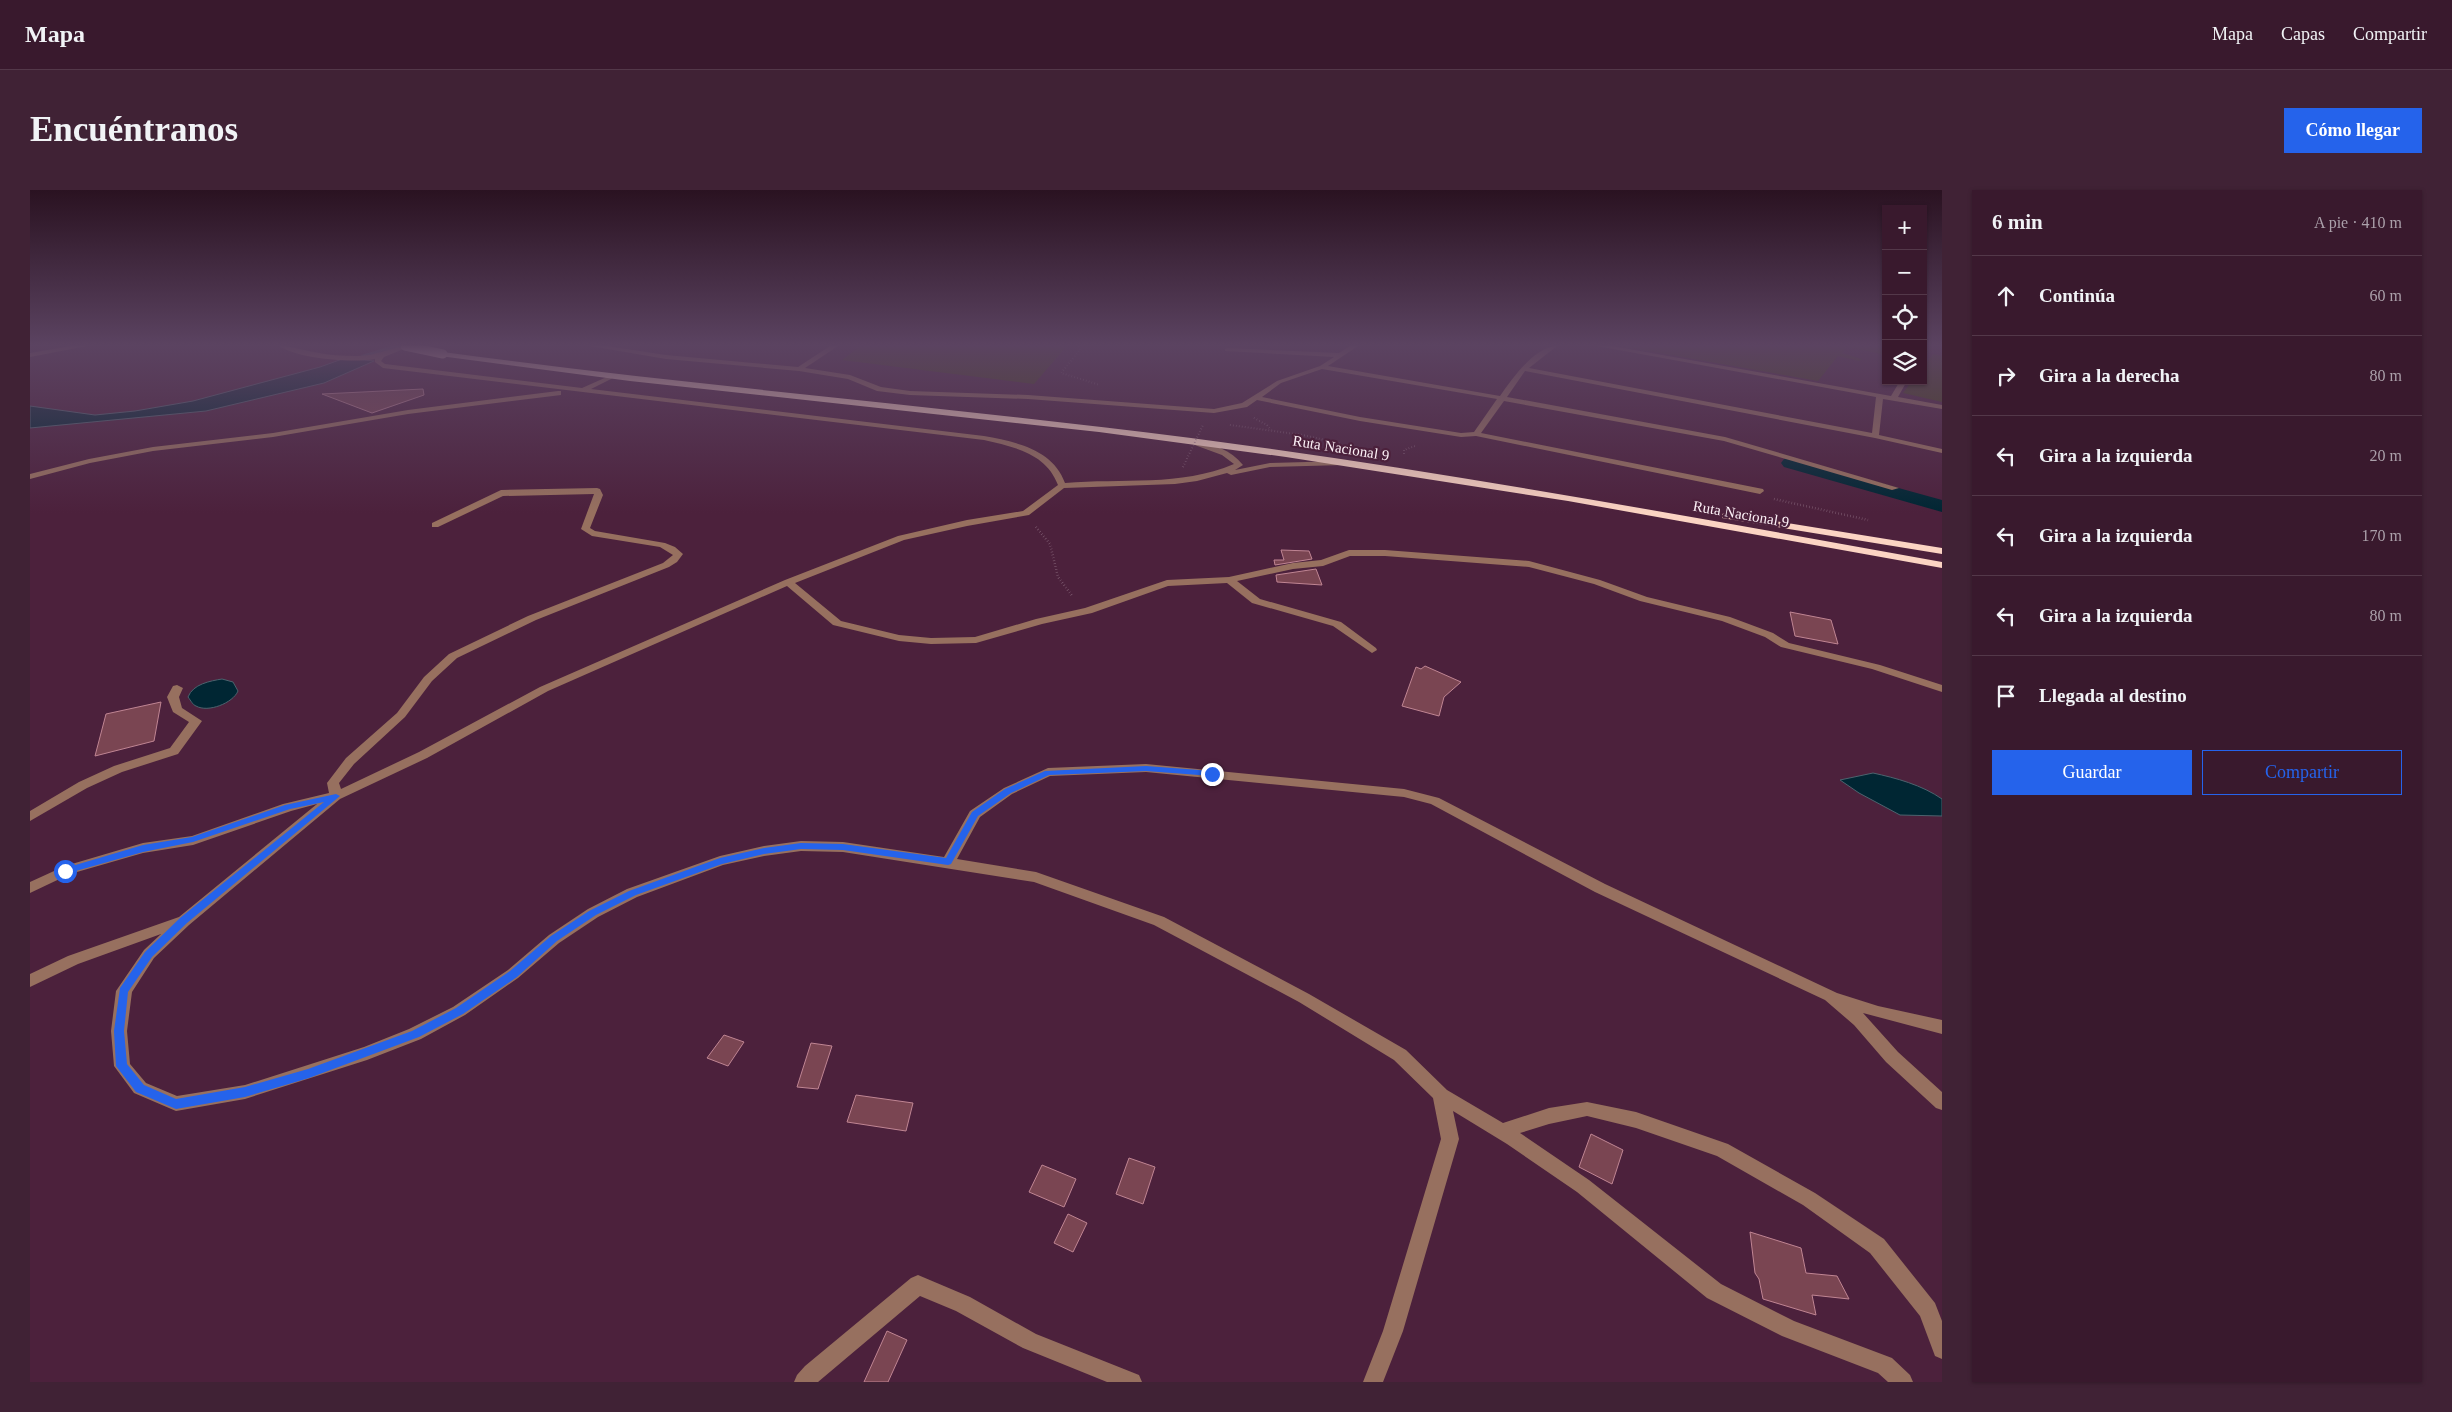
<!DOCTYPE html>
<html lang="es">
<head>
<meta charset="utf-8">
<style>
	body { margin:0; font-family:Georgia,serif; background:#402235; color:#f1f3f6 }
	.controls { position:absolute; right:15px; top:15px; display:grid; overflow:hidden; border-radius:0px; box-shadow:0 1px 4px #0004 }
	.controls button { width:45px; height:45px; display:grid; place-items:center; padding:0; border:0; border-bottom:1px solid #533849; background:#39192d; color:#f1f3f6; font:25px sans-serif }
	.stop { position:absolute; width:15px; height:15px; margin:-11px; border:4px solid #2563eb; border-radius:50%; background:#fff }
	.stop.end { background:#2563eb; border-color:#fff; box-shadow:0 1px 5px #0008 }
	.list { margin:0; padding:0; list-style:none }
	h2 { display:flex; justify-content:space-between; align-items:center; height:65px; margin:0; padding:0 20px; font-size:21px }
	h2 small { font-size:16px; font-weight:400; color:#aba0aa }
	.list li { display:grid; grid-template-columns:32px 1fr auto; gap:15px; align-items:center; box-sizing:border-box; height:80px; padding:0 20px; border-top:1px solid #533849 }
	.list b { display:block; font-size:19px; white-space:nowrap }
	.list em { font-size:16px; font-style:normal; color:#aba0aa }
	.actions { display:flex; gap:10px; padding:15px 20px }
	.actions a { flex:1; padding:11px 0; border:1px solid #2563eb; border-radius:0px; text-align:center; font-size:18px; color:#2563eb }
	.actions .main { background:#2563eb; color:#fff }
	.icon { flex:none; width:28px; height:28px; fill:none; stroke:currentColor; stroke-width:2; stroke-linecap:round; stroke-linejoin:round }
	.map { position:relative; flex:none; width:1912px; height:1192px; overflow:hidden; border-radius:0px }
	header { display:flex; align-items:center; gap:30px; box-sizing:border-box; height:70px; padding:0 25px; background:#39192d; border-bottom:1px solid #533849 }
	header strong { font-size:24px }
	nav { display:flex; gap:28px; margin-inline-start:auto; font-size:18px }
	.intro { display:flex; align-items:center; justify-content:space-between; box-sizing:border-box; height:120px; padding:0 30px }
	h1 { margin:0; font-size:35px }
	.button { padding:12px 22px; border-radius:0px; background:#2563eb; color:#fff; font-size:18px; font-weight:700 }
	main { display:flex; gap:30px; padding:0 30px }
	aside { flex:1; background:#39192d; border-radius:0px; box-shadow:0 1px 4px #0004 }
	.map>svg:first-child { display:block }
	.green { fill:#433f15 }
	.water { fill:#002633; stroke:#4c636e }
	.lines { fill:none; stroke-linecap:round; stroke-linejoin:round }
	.stream { stroke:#4c636e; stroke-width:4.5 }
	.canal { fill:#002633; fill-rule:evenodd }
	.building { fill:#7a4552; stroke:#c08593 }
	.path-far1 { stroke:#89687c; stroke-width:2; stroke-dasharray:0.5 2.5; stroke-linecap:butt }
	.path { stroke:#89687c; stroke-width:2.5; stroke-dasharray:0.5 2.5; stroke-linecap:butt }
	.minor { fill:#97705f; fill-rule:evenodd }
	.highway { fill:#fbd4c3; fill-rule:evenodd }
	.path-bridge { stroke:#89687c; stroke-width:2; stroke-dasharray:0.5 2.5; stroke-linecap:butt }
	.highway-bridge { stroke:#fbd4c3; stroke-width:9 }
	.route { fill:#2563eb }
	.labels { text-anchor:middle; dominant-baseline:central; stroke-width:4.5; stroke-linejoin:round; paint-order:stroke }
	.far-street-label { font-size:15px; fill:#fcf0f6; stroke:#4c213c }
</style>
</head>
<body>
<header>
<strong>Mapa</strong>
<nav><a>Mapa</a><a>Capas</a><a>Compartir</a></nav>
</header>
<div class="intro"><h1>Encuéntranos</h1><a class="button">Cómo llegar</a></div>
<main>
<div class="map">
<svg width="1912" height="1192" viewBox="0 0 1912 1192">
	<rect width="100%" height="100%" fill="#4c213c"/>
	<g class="green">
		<polygon points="830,156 1027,156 1036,157 1004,194 812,170"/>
		<polygon points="1590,156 1856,156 1856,165 1817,157 1812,163 1832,169 1829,171 1808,166 1788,191"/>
		<polygon points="1903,164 1912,166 1912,212 1873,203 1882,191 1893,191 1893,177"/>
	</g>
	<g class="water">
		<polygon points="315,168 344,171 294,193 176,221 0,238 0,216 65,225 105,221 163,211 290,177"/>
		<path d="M192,489l11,3 5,9c-5,12 -30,22 -42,15 -3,-1 -5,-5 -8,-9 5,-13 22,-16 34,-18z"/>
		<path d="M1843,583c23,5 49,12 69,26v17l-42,-1 -41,-22 -19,-13z"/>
	</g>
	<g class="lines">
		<polyline class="stream" points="333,167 369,156"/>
		<polygon class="canal" points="1760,268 1912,310 1912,322 1754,277 1751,273 1754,269"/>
	</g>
	<g class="building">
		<polygon points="393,199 394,205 342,223 292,204"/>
		<polygon points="1251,360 1279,361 1282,369 1245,375 1244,370 1254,370"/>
		<polygon points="1286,379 1292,395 1247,392 1246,385"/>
		<polygon points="1760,422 1801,430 1808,454 1765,446"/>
		<polygon points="1395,476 1431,492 1414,507 1409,526 1372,516 1386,477 1391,479"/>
		<polygon points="131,512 124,551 65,566 76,524"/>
		<polygon points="694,845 714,852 698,876 677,868"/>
		<polygon points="781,853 802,856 788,899 767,897"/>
		<polygon points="826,905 883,913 876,941 817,932"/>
		<polygon points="1561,944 1593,960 1582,994 1549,977"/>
		<polygon points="1099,968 1125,977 1113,1014 1086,1004"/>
		<polygon points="1012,975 1046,989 1034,1017 999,1002"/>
		<polygon points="1038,1024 1057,1033 1043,1062 1024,1053"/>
		<polygon points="1720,1042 1771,1058 1776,1083 1807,1086 1819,1109 1782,1105 1786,1125 1733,1109 1729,1089 1725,1083"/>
		<polygon points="857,1141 877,1150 858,1192 834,1192"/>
	</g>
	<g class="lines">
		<g class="path-far1">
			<polyline points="1049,156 1050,160 1031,183 1070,195"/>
			<polyline points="1224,228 1237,235 1241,240"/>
			<polyline points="1200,235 1273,245 1312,254"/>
			<polyline points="1374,264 1374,260 1385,256"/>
		</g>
		<g class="path">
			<polyline points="1744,309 1838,330"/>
			<polyline points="1006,337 1020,354 1028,387 1043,407"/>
		</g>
		<g class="minor">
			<polygon points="41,156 57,156 0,167 0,163"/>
			<path d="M249,156c12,0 23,4 35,6 14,3 29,4 43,4 22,0 35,-10 54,-10l-27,11 -3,4 4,3 197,24 27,-12 3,2 -1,1 -20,10 393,47c32,6 69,13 81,47 57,-5 115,4 169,-19l-12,-9 -30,-11v-4h3c18,4 36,10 48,25l-8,5 35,-7 73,-2 4,2 -4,2 -73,2 -39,8 -4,-2 -30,8 -22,3 -111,4 -35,27 -62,11 -63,14 -109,43 46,38 58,14 32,3 44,-1 61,-18 49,-11 82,-28 62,-3 64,-14 28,-3 28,-10h36l144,11 71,19 47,17 83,20 43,16 16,10 91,22 62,20v7l-70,-23 -91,-22 -16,-10 -43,-16 -82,-20 -46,-17 -65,-17 -144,-11h-35l-27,10 -30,3 -56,12 23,18 81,23 35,26 1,2 -5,3 -39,-27 -81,-23 -25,-20 -59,3 -76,27 -50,11 -66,19 -45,1 -32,-3 -66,-16 -46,-39 -239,105 -121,67 -87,41 -151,126 -35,33 -22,34 -5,39 3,33 16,19 31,13 68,-11 119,-38 45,-18 44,-22 55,-37 41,-35 39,-26 39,-20 93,-33 44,-10 37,-5 42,1 101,15 26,-46 34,-23 44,-20 98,-4 258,25 35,9 166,86 232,109 41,13 64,14v14l-79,-21 35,39 44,40v18l-6,-2 -50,-46 -32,-37 -29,-25 -230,-108 -164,-88 -27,-7 -258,-25 -96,4 -38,18 -32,23 -23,42 79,13 128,45 145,77 97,56 41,40 56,33 46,-15 38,-6 49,10 92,32 87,49 69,46 51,64 7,18v38l-7,-3 -15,-40 -50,-63 -67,-48 -86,-49 -81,-28 -49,-12 -38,8 -29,9 69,47 132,104 73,37 98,37 18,17 3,7h-25l-10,-9 -96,-37 -75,-38 -130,-106 -70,-48 -54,-33 6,28 -56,192 -20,51h-20l20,-51 58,-192 -8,-41 -39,-38 -95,-58 -145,-77 -120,-43 -191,-30 -42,-1 -37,5 -41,9 -86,32 -39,20 -39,26 -41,35 -53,37 -44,24 -54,21 -122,39 -69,12 -42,-18 -20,-27 -3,-35 5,-40 28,-41 17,-16 -83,30 -48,23v-13l38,-18 111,-39 138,-113 -26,7 -98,34 -50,8 -73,21 -40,19v-11l35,-16 78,-23 49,-7 91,-32 46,-11 -2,-10 19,-25 51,-45 27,-36 25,-23 79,-38 135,-53 10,-8 -13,-8 -68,-11 -11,-7 13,-35 -91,2 -65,31h-6v-4l69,-33 96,-2 3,1 3,6 -13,33 5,3 70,12 10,4 8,7 -6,8 -8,5 -133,53 -79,38 -25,23 -27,36 -51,47 -15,19 2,6 78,-37 121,-65 245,-107 113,-44 69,-16 56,-9 35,-26c-12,-32 -44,-38 -74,-45l-601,-72 -8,-6v-3c-24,4 -75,0 -96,-13z"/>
			<path d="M560,156h17l59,9 132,12 32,-21h8l-33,22 45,7 31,12 29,4 118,4 186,14 28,-6 35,-22 43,-15 14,-9 -109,-6v-2l2,-1 112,5 11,-7h8l-30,20 172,30c12,-17 35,-50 57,-50l-28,22 343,65 4,-36 -279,-51h15l279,50 9,-15h7l-9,16 44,8v4l-59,-10 -4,36 63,14v4l-67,-15 -350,-67 -18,26 218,40 174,51 -7,2 -168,-49 -220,-40 -23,32 282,56 1,2 -4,3 -284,-58 -15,1 -101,-16 -103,-21 -10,7 -33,6 -186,-14 -118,-4 -33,-4 -29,-12 -49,-8 -133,-12zM1292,179l175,30 -23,33 -13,1 -101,-16 -98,-20 19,-14z"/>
			<polygon points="1893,156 1898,156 1893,161"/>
			<polygon points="528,201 531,201 531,205 378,224 243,247 123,261 60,273 0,289 0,284 59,269 123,257 243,243 378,220"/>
			<polygon points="147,495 153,498 149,507 152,518 172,531 148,564 92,582 57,598 0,631 0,621 49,592 84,576 140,558 159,532 143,522 137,507 143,496"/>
			<polygon points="888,1085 940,1107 1006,1144 1109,1185 1112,1192 1077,1192 993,1158 926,1121 890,1106 788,1192 764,1192 767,1185 775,1176 881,1088"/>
		</g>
		<g class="highway">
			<path d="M413,162c249,34 499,54 748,86 252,33 501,79 751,124v6l-374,-67 -282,-44 -187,-25 -469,-51 -190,-25v-4z"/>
			<polygon points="1696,323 1912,358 1912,364 1692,328 1692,324"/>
		</g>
		<polyline class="path-bridge" points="1153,277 1173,235"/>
		<polyline class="highway-bridge" points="375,156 413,164"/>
	</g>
	<linearGradient id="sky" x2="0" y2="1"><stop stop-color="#2a1221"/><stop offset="0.48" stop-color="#5b4361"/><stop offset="1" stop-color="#5b4361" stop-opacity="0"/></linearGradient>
	<rect width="1912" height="323" fill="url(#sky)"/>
	<polygon class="route" points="1116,576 1182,581 1186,584 1182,586 1116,581 1019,585 981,603 948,626 921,674 918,675 813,660 771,659 734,664 692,674 606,705 566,725 527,751 487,787 433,824 389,847 279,888 215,907 146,919 106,902 86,876 84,841 90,798 115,762 150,728 294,612 260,619 163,652 113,662 35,684 30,681 32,679 113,655 162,647 255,615 306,604 310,606 157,733 122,767 98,802 94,841 97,874 114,895 146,909 215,897 278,879 382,841 426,818 480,781 521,746 559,721 599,701 690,668 734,658 771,653 813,654 916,668 942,622 975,599 1015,581"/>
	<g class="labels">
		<g class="far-street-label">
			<text transform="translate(1311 258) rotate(9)">Ruta Nacional 9</text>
			<text transform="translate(1711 324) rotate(10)">Ruta Nacional 9</text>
		</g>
	</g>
</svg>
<div class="controls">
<button>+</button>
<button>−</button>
<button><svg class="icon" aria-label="locate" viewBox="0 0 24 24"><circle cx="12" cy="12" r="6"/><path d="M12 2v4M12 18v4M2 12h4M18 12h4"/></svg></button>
<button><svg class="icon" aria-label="layers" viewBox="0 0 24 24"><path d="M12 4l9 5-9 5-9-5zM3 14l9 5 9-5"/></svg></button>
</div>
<div class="stop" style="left:35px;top:681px"></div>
<div class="stop end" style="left:1182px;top:584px"></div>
</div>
<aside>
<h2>6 min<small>A pie · 410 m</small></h2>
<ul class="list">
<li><svg class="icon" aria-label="ahead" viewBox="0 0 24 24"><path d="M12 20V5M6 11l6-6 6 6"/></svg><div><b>Continúa</b></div><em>60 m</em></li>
<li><svg class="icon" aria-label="right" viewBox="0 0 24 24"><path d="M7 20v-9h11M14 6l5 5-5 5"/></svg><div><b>Gira a la derecha</b></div><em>80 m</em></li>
<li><svg class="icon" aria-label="left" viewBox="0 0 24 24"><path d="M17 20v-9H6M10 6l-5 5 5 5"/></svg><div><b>Gira a la izquierda</b></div><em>20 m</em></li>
<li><svg class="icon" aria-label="left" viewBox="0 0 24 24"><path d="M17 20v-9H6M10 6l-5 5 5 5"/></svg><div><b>Gira a la izquierda</b></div><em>170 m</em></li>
<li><svg class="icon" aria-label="left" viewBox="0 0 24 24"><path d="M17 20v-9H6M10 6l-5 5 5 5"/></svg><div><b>Gira a la izquierda</b></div><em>80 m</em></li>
<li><svg class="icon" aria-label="arrive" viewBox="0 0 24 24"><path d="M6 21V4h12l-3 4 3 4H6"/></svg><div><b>Llegada al destino</b></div></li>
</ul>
<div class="actions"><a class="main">Guardar</a><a>Compartir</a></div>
</aside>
</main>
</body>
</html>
